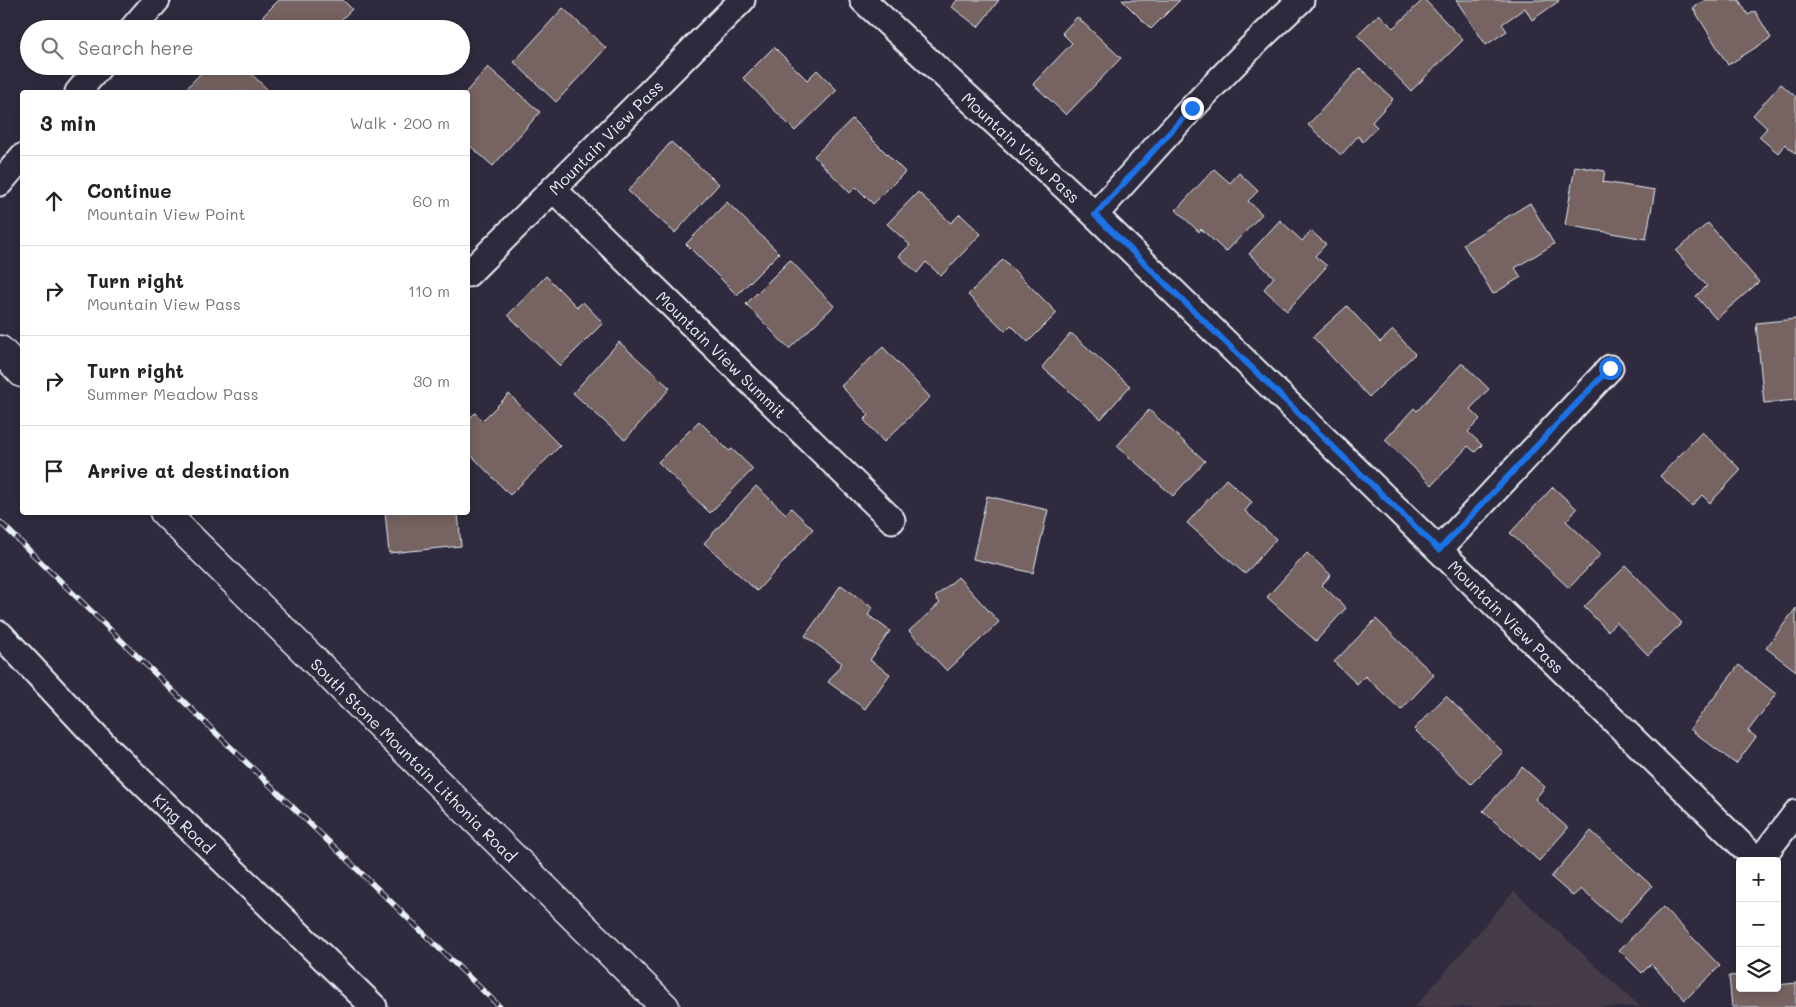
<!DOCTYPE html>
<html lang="en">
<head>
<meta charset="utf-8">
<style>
	body { margin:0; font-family:Mali,sans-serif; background:#f6f6f6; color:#222 }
	.controls { position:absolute; right:15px; bottom:15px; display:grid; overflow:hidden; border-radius:5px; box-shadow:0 2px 12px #0003 }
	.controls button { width:45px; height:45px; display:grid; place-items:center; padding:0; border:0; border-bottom:1px solid #e0e0e0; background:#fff; color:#222; font:25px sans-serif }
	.stop { position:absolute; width:15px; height:15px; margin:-11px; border:4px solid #1a73e8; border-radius:50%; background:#fff }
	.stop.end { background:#1a73e8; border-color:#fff; box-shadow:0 1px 5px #0008 }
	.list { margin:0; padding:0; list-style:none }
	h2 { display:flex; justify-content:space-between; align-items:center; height:65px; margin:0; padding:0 20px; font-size:21px }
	h2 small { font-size:16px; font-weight:400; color:#767676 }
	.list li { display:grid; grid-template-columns:32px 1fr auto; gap:15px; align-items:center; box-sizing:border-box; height:90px; padding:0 20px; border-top:1px solid #e0e0e0 }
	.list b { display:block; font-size:19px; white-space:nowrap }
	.list p { margin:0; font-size:16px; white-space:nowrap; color:#767676 }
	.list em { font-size:16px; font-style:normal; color:#767676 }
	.icon { flex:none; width:28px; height:28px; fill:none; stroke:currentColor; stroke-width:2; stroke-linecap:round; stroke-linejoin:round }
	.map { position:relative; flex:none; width:1796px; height:1007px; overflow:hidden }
	.search { position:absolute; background:#fff; box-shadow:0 2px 12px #0003; left:20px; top:20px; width:450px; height:55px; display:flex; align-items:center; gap:12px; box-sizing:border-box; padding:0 18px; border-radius:28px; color:#767676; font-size:19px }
	.panel { position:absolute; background:#fff; box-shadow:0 2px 12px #0003; left:20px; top:90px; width:450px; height:425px; border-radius:5px }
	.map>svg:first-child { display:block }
	.built { fill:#443b48 }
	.building { fill:#766362; stroke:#e8f1f8 }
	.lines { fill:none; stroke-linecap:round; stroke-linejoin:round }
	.street-casing { stroke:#e8f1f8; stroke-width:29 }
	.secondary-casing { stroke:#e8f1f8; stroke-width:31 }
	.street { stroke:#2f2a3d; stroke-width:25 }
	.secondary { stroke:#2f2a3d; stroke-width:28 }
	.rail-casing { stroke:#e8f1f8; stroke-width:5.5 }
	.rail { stroke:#2f2a3d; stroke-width:4; stroke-dasharray:11; stroke-linecap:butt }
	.route { stroke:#1a73e8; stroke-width:6 }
	.labels { text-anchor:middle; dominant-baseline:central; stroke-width:4.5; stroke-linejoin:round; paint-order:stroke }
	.street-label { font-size:16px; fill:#e8f1f8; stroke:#2f2a3d }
</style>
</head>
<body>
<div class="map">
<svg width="1796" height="1007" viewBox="0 0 1796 1007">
	<rect width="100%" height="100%" fill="#2f2a3d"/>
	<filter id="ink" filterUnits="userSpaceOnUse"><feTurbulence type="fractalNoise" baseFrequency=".02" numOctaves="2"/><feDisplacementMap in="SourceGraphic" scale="10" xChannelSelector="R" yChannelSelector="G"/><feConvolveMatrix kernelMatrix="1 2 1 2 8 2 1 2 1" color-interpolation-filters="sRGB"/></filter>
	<g filter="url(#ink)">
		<polygon class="built" points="1514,891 1641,1007 1415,1007"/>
		<g class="building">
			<polygon points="279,0 343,0 352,9 332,29 272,29 261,18"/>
			<polygon points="957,0 999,0 978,27 952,7"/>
			<polygon points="1122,0 1180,0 1151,29"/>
			<polygon points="1423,0 1425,0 1463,40 1411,91 1357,35 1379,14 1393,28"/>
			<polygon points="1456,0 1558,0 1559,1 1532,20 1525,8 1502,24 1507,31 1486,45"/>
			<polygon points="1705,0 1739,0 1748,15 1755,11 1771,38 1728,65 1693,8"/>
			<polygon points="563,8 606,48 556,102 514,62"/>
			<polygon points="1077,17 1121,58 1066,115 1033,84 1072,43 1062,33"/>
			<polygon points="774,47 807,80 817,70 837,90 795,131 743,78"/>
			<polygon points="198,66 243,66 269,91 268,92 183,92 202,72 196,68"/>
			<polygon points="488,67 540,112 493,166 468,144 466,92"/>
			<polygon points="1360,68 1393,99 1372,122 1377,127 1363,142 1358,136 1341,155 1308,125"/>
			<polygon points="1781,84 1796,97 1796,154 1785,144 1778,153 1759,137 1767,128 1753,115"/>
			<polygon points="852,119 905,172 873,204 856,187 850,193 814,156"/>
			<polygon points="671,142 719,184 675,233 628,191"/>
			<polygon points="1575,166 1605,171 1603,182 1655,190 1646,239 1565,225"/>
			<polygon points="1214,169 1230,183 1239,173 1258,191 1248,201 1262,214 1226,252 1201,229 1199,232 1176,210"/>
			<polygon points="918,192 951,223 960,214 981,234 941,276 926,262 917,273 899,256 910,245 887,224"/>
			<polygon points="727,202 779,253 737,295 686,244"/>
			<polygon points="1530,203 1554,244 1515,268 1521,277 1493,294 1463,244"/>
			<polygon points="1280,220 1302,241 1311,231 1326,244 1315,256 1327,266 1287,311 1264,289 1274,277 1249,254"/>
			<polygon points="1708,223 1759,282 1716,319 1696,296 1707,286 1676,251"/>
			<polygon points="1003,259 1057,313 1028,342 1011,325 1005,331 968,295"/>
			<polygon points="790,260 834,306 789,349 746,304"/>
			<polygon points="546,276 577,307 583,302 603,323 560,366 508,315"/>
			<polygon points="1347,306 1380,342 1393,330 1415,354 1369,397 1313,337"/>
			<polygon points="1796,319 1796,400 1764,403 1756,323"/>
			<polygon points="1071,333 1130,386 1101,419 1042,367"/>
			<polygon points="619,342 670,388 625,440 573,393"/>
			<polygon points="883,347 930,397 884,442 864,420 869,415 841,386"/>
			<polygon points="1462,363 1489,389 1470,409 1480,419 1468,432 1482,445 1475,452 1468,446 1432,485 1385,440 1414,408 1417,411"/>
			<polygon points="509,394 560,446 510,495 468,452 468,420 475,413 482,421"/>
			<polygon points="1149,410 1205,461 1173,496 1117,446"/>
			<polygon points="699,421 729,451 732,449 753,469 710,513 658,462"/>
			<polygon points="1702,432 1741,470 1710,503 1702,495 1692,506 1660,476"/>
			<polygon points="1226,479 1252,502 1245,511 1276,539 1245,574 1187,523"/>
			<polygon points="756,486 786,514 791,508 813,529 757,591 704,543"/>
			<polygon points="1553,487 1577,509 1566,521 1601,554 1569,588 1510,533"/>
			<polygon points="987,496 1048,510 1033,573 973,559"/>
			<polygon points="385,512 458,512 461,546 389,553"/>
			<polygon points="1307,553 1331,575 1322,585 1346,608 1316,641 1267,597"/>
			<polygon points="1626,566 1682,623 1648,655 1616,622 1608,631 1584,607"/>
			<polygon points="958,577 999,622 947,671 909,631 940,603 935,597"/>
			<polygon points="841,585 873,608 868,615 890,631 870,660 890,674 865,709 828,682 842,663 805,636"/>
			<polygon points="1796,608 1796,671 1766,648"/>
			<polygon points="1376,619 1434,675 1401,710 1365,676 1357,684 1334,662"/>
			<polygon points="1739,665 1776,694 1748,731 1756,737 1736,764 1690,729"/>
			<polygon points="1446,696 1503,752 1471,784 1414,729"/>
			<polygon points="1522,767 1545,787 1535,799 1568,828 1539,861 1483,811"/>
			<polygon points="1591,831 1652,886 1619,923 1581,889 1573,896 1551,877"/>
			<polygon points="1663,907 1720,966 1685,1000 1651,964 1642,973 1619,950"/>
			<polygon points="1740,975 1740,988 1777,988 1777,985 1796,983 1796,1007 1732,1007 1729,976"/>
		</g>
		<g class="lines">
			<g class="street-casing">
				<g id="street">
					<path id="s1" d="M863,0l232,215 663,646"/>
					<polyline points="132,29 157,0"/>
					<polyline points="78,92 100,66"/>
					<polyline points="0,183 22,157"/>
					<path id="s2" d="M553,189l339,331"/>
					<path d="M1095,215c66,-74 132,-148 206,-215"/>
					<path id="s3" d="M468,274l274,-274"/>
					<polyline points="1439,550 1610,368"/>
					<path id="s4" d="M0,634l107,114 267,259"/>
					<polyline points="1759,861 1796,813"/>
				</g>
			</g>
			<g class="secondary-casing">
				<g id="secondary">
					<polyline points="0,350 22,373"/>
					<path id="s5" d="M164,512l501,495"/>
				</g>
			</g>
			<use href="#street" class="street"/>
			<use href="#secondary" class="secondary"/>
			<g class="rail-casing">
				<polyline id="rail" points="0,522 218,735 500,1007"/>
			</g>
			<use href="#rail" class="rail"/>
		</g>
	</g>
	<g class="lines" filter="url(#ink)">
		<polyline class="route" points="1192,108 1095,215 1439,550 1610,368"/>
	</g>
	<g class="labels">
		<g class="street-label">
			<text stroke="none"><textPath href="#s3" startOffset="194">Mountain View Pass</textPath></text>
			<text stroke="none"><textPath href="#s1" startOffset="216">Mountain View Pass</textPath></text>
			<text stroke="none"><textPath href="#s2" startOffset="236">Mountain View Summit</textPath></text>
			<text stroke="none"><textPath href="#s1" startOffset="891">Mountain View Pass</textPath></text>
			<text stroke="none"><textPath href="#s5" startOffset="352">South Stone Mountain Lithonia Road</textPath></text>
			<text stroke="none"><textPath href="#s4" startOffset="264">King Road</textPath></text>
		</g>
	</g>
</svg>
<div class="controls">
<button>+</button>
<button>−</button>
<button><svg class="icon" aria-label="layers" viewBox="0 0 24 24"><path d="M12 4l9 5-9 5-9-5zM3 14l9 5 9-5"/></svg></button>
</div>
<div class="stop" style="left:1610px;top:368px"></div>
<div class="stop end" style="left:1192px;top:108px"></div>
<div class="search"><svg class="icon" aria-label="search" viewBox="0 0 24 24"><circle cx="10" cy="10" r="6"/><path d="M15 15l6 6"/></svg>Search here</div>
<section class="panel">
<h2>3 min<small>Walk · 200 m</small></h2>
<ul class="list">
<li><svg class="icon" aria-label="ahead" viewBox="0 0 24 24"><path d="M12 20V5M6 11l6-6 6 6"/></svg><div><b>Continue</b><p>Mountain View Point</p></div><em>60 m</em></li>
<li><svg class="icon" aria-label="right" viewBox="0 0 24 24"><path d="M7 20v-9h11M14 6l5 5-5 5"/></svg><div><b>Turn right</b><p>Mountain View Pass</p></div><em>110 m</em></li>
<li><svg class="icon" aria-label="right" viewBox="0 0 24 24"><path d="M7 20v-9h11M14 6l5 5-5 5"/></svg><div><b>Turn right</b><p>Summer Meadow Pass</p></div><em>30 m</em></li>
<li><svg class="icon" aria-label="arrive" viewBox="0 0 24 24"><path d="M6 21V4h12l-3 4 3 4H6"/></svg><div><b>Arrive at destination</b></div></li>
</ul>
</section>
</div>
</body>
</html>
